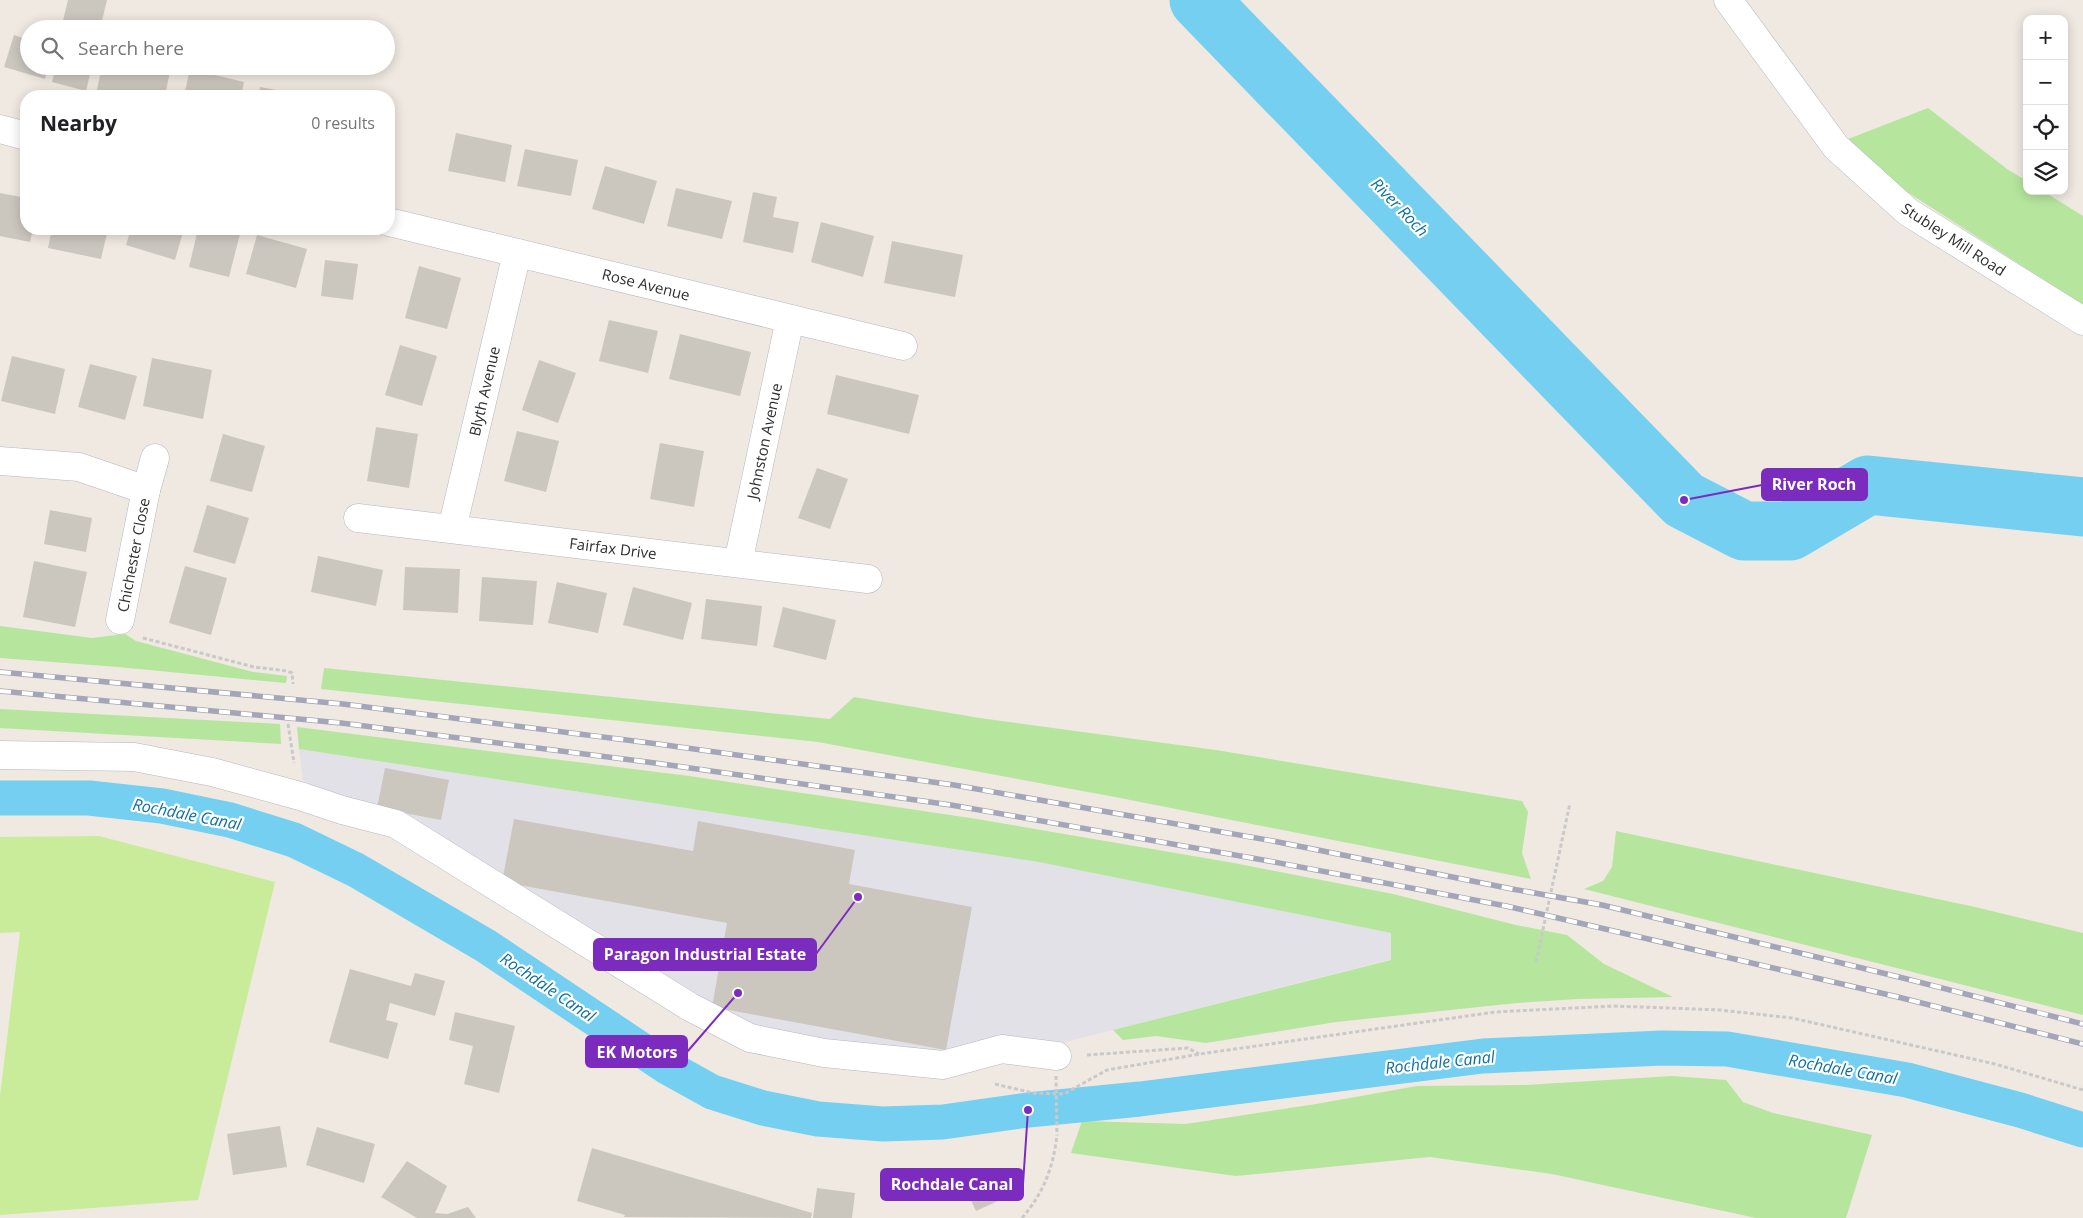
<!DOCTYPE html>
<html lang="en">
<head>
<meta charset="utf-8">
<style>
	body { margin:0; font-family:"Open Sans",sans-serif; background:#f2f2f2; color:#202124 }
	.controls { position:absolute; right:15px; top:15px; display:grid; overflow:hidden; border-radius:10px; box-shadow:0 2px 12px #0003 }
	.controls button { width:45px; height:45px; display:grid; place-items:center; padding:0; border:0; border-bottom:1px solid #e0e0e0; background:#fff; color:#202124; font:25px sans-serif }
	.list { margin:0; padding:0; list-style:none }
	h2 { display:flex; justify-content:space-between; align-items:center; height:65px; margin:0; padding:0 20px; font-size:21px }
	h2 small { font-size:16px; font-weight:400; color:#757577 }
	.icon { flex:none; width:28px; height:28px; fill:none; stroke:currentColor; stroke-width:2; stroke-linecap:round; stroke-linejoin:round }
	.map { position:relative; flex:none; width:2083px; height:1218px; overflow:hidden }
	.search { position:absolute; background:#fff; box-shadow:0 2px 12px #0003; left:20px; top:20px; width:375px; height:55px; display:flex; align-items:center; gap:12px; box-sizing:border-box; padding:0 18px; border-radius:28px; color:#757577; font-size:19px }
	.panel { position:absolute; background:#fff; box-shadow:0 2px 12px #0003; left:20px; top:90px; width:375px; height:145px; border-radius:20px }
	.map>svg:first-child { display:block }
	.industrial { fill:#e3e1e8 }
	.green { fill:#b6e59e }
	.pitch { fill:#c9ec9a }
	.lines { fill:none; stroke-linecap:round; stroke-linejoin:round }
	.canal { stroke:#75cff0; stroke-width:35 }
	.river { stroke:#75cff0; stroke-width:59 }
	.building { fill:#cbc7bf }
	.minor-casing { stroke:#b4b7c1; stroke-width:29 }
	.path { stroke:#c9c9c9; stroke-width:3; stroke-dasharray:4 2.5; stroke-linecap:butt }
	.minor { stroke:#fff; stroke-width:28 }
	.rail-casing { stroke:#a3a6b8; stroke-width:5.5 }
	.rail { stroke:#fff; stroke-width:4; stroke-dasharray:11; stroke-linecap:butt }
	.path-bridge { stroke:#c9c9c9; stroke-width:3; stroke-dasharray:4 2.5; stroke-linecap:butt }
	.labels { text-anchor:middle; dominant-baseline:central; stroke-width:4.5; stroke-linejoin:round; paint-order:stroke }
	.street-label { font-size:15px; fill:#2e2e2e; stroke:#fff }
	.water-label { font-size:16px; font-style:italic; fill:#0d6fa3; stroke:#fff }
	.leader { fill:none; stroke:#7b2cbf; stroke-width:2 }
	.callout-dot { fill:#7b2cbf; stroke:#fff; stroke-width:2 }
	.callout { fill:#7b2cbf; stroke:#7b2cbf; stroke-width:2 }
	.callout-label { font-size:16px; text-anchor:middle; font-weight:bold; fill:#fff }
</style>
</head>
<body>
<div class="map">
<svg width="2083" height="1218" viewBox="0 0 2083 1218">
	<rect width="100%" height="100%" fill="#efe9e1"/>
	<polygon class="industrial" points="299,749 1039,862 1391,933 1392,959 1066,1042 981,1061 936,1078 740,1047 397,834 303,780"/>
	<g class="green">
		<polygon points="1928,108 2007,169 2027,181 2027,191 2043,191 2083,216 2083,305 1887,179 1843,141"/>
		<polygon points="0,626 92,638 125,634 136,641 253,672 287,676 286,683 118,667 0,658"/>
		<polygon points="324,668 830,719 854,697 980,718 1216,750 1522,801 1528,812 1522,853 1531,879 1115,797 818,742 321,689"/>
		<polygon points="0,709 280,724 281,744 0,728"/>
		<polygon points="297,727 689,776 977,819 1234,863 1393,894 1516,925 1567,935 1604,964 1673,997 1578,999 1517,1003 1336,1022 1206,1043 1156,1036 1123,1040 1113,1030 1391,960 1391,933 1039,862 299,749"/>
		<polygon points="1616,831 1975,907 2083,933 2083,1015 1584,889 1603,881 1612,867"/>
		<polygon points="1672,1076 1726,1080 1743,1102 1773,1113 1872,1135 1846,1218 1756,1218 1552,1174 1430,1157 1236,1176 1071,1153 1082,1121 1186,1124 1316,1104 1417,1086 1526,1085"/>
	</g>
	<polygon class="pitch" points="99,836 275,882 198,1200 0,1215 0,1096 20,932 0,933 0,837"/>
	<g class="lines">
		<polyline class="canal" points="0,798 89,798 162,806 230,820 294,840 356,870 486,946 667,1067 712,1092 763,1108 818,1119 883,1124 943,1122 1028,1110 1140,1099 1483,1056 1662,1048 1727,1049 1907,1080 2020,1110 2083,1130"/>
		<polyline class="river" points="1199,0 1684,500 1744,531 1790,531 1868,485 2083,507"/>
	</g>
	<g class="building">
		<polygon points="68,0 107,0 100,29 61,29"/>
		<polygon points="14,35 29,40 29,66 49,66 45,79 4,67"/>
		<polygon points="56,66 92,66 86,91 52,82"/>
		<polygon points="102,66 134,66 142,68 143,66 171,66 165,96 104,96 96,94"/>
		<polygon points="190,69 244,82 241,96 184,96"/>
		<polygon points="260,87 304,95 304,96 259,96"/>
		<polygon points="456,133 512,145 505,182 448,171"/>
		<polygon points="525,149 578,160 571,196 517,186"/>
		<polygon points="605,166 657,181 644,224 592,209"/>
		<polygon points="676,188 732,201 722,239 667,226"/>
		<polygon points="753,192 777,197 773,217 799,222 793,253 743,242"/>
		<polygon points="0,193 26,198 26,229 33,229 30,242 0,236"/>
		<polygon points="821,222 874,236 863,277 811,262"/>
		<polygon points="52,229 108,229 101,259 48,248"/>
		<polygon points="131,229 184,229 175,260 126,245"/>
		<polygon points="198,229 218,229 240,234 229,277 189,267"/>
		<polygon points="257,235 307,249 296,288 246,274"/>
		<polygon points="892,241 963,255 955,297 884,283"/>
		<polygon points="325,260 358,264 353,300 321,296"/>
		<polygon points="419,266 461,278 447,329 405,318"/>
		<polygon points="609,320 658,331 648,373 599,361"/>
		<polygon points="680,334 751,352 740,396 669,379"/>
		<polygon points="400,345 437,356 422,406 385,395"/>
		<polygon points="12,356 65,369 55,414 1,401"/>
		<polygon points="152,358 212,370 203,419 143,406"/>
		<polygon points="539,360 576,373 558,423 522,410"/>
		<polygon points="90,364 137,376 125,420 78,407"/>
		<polygon points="836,375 919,395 909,434 827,414"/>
		<polygon points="376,427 418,434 409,488 367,481"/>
		<polygon points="517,431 559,441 546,492 504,481"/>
		<polygon points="223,434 265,446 252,492 210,481"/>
		<polygon points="660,443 704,451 694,507 650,499"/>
		<polygon points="817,468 848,479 830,529 798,518"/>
		<polygon points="207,505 249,518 235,564 193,552"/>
		<polygon points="50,510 92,518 86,552 44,544"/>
		<polygon points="318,556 383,570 376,606 311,592"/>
		<polygon points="34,561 87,572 75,627 23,617"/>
		<polygon points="185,566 227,578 211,635 169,623"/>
		<polygon points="405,567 460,569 458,613 403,610"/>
		<polygon points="482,577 537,581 533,625 479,621"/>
		<polygon points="557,582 607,593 598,633 548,623"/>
		<polygon points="633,587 692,603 683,640 623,625"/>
		<polygon points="706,599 762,606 757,646 701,639"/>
		<polygon points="783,607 836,620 826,660 773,647"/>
		<polygon points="385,768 449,780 441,820 377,808"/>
		<polygon points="514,819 693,851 698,821 855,850 849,884 972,907 946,1050 712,1007 727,923 502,882"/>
		<polygon points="350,969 411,986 415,973 445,981 435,1016 390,1003 386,1020 398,1023 388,1059 329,1042"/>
		<polygon points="455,1012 515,1026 499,1093 464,1084 473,1046 449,1040"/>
		<polygon points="280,1126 287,1167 233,1175 227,1134"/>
		<polygon points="317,1127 375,1144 364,1183 306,1165"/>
		<polygon points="592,1148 812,1213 811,1218 624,1217 625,1215 577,1201"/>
		<polygon points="407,1161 447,1186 435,1213 447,1214 468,1207 476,1218 417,1218 381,1197"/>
		<polygon points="1001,1168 1013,1194 976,1211 964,1185"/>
		<polygon points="817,1188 855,1193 852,1218 813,1218"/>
	</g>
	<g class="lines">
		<g class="minor-casing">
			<g id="minor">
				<polyline points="1728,0 1836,147 1908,212 2083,321"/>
				<polyline points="0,129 26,136"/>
				<polyline points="389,222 903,346"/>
				<polyline points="0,461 79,467 146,490 120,620"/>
				<polyline points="146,490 155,458"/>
				<polyline points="358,518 868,579"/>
				<polyline points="452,529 517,253"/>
				<polyline points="738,563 790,319"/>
				<polyline points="0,755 134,757 212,772 300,796 342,810 396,824 690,1007 750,1038 824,1053 943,1065 1002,1049 1057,1056"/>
			</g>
		</g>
		<g class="path">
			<polyline points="143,638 254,667 287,671 292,673 293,684"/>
			<polyline points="288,724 294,763"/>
			<polyline points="1536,962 1570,803"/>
			<polyline points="1087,1055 1188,1048 1199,1054"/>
			<polyline points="995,1084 1033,1093 1064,1094 1107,1070 1200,1054 1495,1012 1614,1006 1720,1010 1792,1018 1995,1064 2083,1090"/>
			<path d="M1022,1218c22,-26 31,-50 35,-83"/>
		</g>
		<use href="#minor" class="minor"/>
		<g class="rail-casing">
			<g id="rail">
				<polyline points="0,672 343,704 658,744 954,785 1273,841 1512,889 1602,905 1903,978 2083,1024"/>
				<polyline points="0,691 341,723 655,763 951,805 1269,861 1506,906 1898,997 2083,1044"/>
			</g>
		</g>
		<use href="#rail" class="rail"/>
		<polyline class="path-bridge" points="1056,1076 1057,1135"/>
	</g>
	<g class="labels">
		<g class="street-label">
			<text transform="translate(1954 239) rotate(33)">Stubley Mill Road</text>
			<text transform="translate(646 284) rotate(14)">Rose Avenue</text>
			<text transform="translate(484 391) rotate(-77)">Blyth Avenue</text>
			<text transform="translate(764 441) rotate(-78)">Johnston Avenue</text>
			<text transform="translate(613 548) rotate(7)">Fairfax Drive</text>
			<text transform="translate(133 555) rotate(-79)">Chichester Close</text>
		</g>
		<g class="water-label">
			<text transform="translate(1400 207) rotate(46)">River Roch</text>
			<text transform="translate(187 814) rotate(11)">Rochdale Canal</text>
			<text transform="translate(548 987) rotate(34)">Rochdale Canal</text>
			<text transform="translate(1440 1062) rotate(-6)">Rochdale Canal</text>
			<text transform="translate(1843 1069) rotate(10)">Rochdale Canal</text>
		</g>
	</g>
	<path class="leader" d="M1684 500L1762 485M858 897L816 954M738 993L687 1052M1028 1110L1023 1184"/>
	<g class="callout-dot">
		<circle cx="1684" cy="500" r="5"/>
		<circle cx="858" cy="897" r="5"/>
		<circle cx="738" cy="993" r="5"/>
		<circle cx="1028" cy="1110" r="5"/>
	</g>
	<g class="callout">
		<rect x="1762" y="469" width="105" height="31" rx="5"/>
		<rect x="594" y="939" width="222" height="31" rx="5"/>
		<rect x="586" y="1036" width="101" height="31" rx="5"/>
		<rect x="881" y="1169" width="142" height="31" rx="5"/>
	</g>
	<g class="callout-label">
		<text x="1814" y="490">River Roch</text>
		<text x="705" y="960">Paragon Industrial Estate</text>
		<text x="637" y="1058">EK Motors</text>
		<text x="952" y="1190">Rochdale Canal</text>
	</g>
</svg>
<div class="controls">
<button>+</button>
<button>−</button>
<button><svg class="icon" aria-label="locate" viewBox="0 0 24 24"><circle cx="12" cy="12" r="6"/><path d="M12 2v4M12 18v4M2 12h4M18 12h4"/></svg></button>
<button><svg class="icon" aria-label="layers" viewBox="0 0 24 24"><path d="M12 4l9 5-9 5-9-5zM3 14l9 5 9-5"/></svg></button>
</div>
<div class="search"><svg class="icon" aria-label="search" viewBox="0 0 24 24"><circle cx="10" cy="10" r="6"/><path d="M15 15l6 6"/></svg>Search here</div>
<section class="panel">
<h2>Nearby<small>0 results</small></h2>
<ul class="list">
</ul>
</section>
</div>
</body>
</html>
